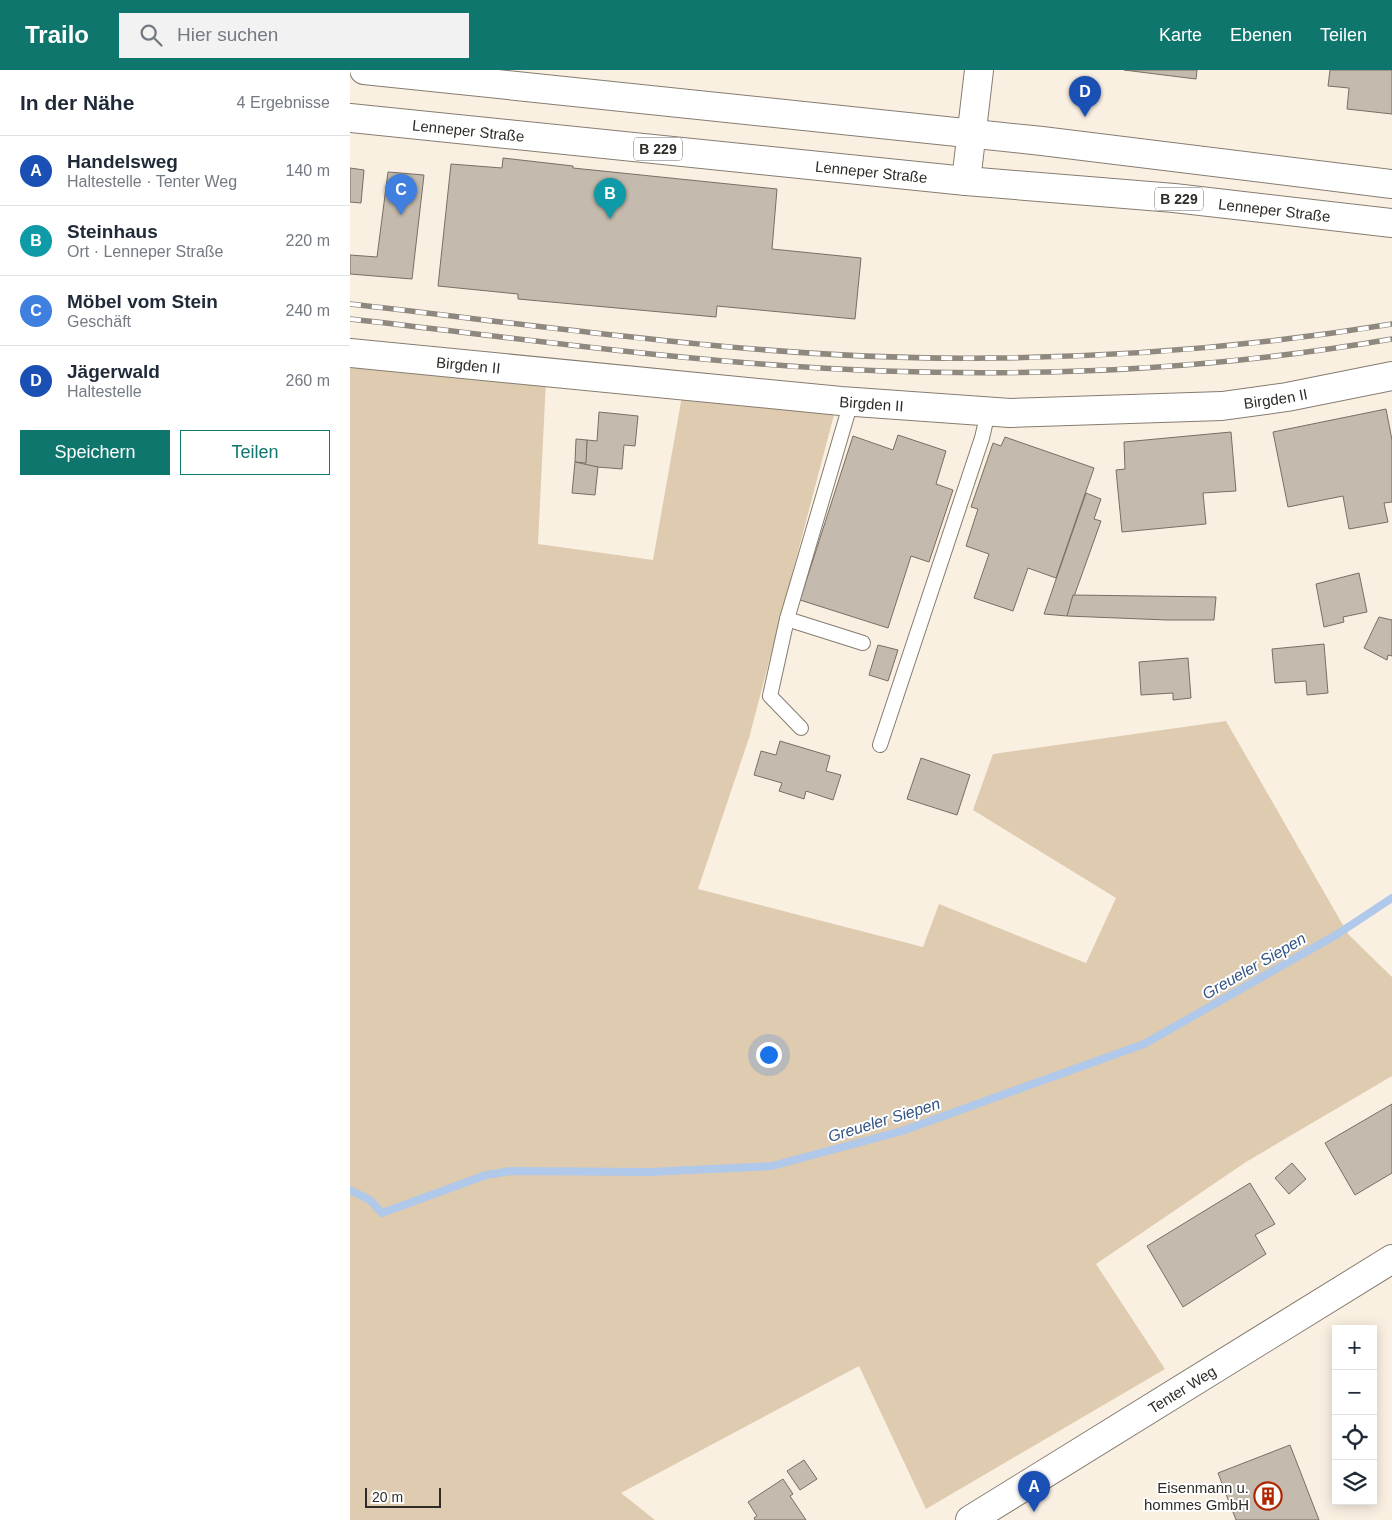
<!DOCTYPE html>
<html lang="de">
<head>
<meta charset="utf-8">
<style>
	body { margin:0; font-family:Helvetica,sans-serif; background:#f2f2f3; color:#1f2937 }
	.controls { position:absolute; right:15px; bottom:15px; display:grid; overflow:hidden; border-radius:0px; box-shadow:0 2px 12px #0003 }
	.controls button { width:45px; height:45px; display:grid; place-items:center; padding:0; border:0; border-bottom:1px solid #e0e1e3; background:#fff; color:#1f2937; font:25px sans-serif }
	.scale { position:absolute; left:15px; bottom:12px; width:76px; box-sizing:border-box; padding-left:5px; border:2px solid #2f2b26; border-top:0; font-size:14px; line-height:18px; white-space:nowrap; color:#2f2b26; -webkit-text-stroke:4px #fff; paint-order:stroke }
	.you { position:absolute; left:418px; top:984px; width:18px; height:18px; margin:-12px; border:4px solid #fff; border-radius:50%; background:#1a73e8; box-shadow:0 0 0 8px #1a73e833 }
	.badge { display:grid; place-items:center; width:32px; height:32px; border-radius:50%; background:#0f766e; color:#fff; font-size:16px; font-weight:700 }
	.pin { position:absolute; translate:-50% -41px; filter:drop-shadow(0 1px 2px #0008) }
	.pin::after { content:''; position:absolute; top:26px; width:18px; height:15px; background:inherit; clip-path:polygon(0 0,100% 0,50% 100%) }
	.list { margin:0; padding:0; list-style:none }
	h2 { display:flex; justify-content:space-between; align-items:center; height:65px; margin:0; padding:0 20px; font-size:21px }
	h2 small { font-size:16px; font-weight:400; color:#747a83 }
	.list li { display:grid; grid-template-columns:32px 1fr auto; gap:15px; align-items:center; box-sizing:border-box; height:70px; padding:0 20px; border-top:1px solid #e0e1e3 }
	.list b { display:block; font-size:19px; white-space:nowrap }
	.list p { margin:0; font-size:16px; white-space:nowrap; color:#747a83 }
	.list em { font-size:16px; font-style:normal; color:#747a83 }
	.actions { display:flex; gap:10px; padding:15px 20px }
	.actions a { flex:1; padding:11px 0; border:1px solid #0f766e; border-radius:0px; text-align:center; font-size:18px; color:#0f766e }
	.actions .main { background:#0f766e; color:#fff }
	.icon { flex:none; width:28px; height:28px; fill:none; stroke:currentColor; stroke-width:2; stroke-linecap:round; stroke-linejoin:round }
	.map { position:relative; flex:none; width:1042px; height:1450px; overflow:hidden }
	header { display:flex; align-items:center; gap:30px; box-sizing:border-box; height:70px; padding:0 25px; background:#0f766e; color:#fff }
	header strong { font-size:24px }
	nav { display:flex; gap:28px; margin-inline-start:auto; font-size:18px }
	.search { width:350px; height:45px; background:#f2f2f3; display:flex; align-items:center; gap:12px; box-sizing:border-box; padding:0 18px; border-radius:0px; color:#747a83; font-size:19px }
	main { display:flex }
	aside { flex:1; background:#fff }
	.map>svg:first-child { display:block }
	.green { fill:#dfcbaf }
	.lines { fill:none; stroke-linecap:round; stroke-linejoin:round }
	.stream { stroke:#b0c8e9; stroke-width:8 }
	.building { fill:#c4baad; stroke:#786f63 }
	.service-casing { stroke:#857c70; stroke-width:16 }
	.minor-casing { stroke:#857c70; stroke-width:30 }
	.primary-casing { stroke:#857c70; stroke-width:30 }
	.service { stroke:#fff; stroke-width:14 }
	.minor { stroke:#fff; stroke-width:28 }
	.primary { stroke:#fff; stroke-width:28 }
	.rail-casing { stroke:#8f887e; stroke-width:5.5 }
	.rail { stroke:#fff; stroke-width:4; stroke-dasharray:11; stroke-linecap:butt }
	.labels { text-anchor:middle; dominant-baseline:central; stroke-width:4; stroke-linejoin:round; paint-order:stroke }
	.shield { fill:#fff; stroke:#6d6b67; stroke-width:1 }
	.shield-label { font-size:14px; font-weight:bold; fill:#2f2b26 }
	.street-label { font-size:15px; fill:#2f2b26; stroke:#fff }
	.poi-label { font-size:15px; fill:#2f2b26; stroke:#fff; text-anchor:end }
	.water-label { font-size:16px; font-style:italic; fill:#345582; stroke:#fff }
</style>
</head>
<body>
<header>
<strong>Trailo</strong>
<div class="search"><svg class="icon" aria-label="search" viewBox="0 0 24 24"><circle cx="10" cy="10" r="6"/><path d="M15 15l6 6"/></svg>Hier suchen</div>
<nav><a>Karte</a><a>Ebenen</a><a>Teilen</a></nav>
</header>
<main>
<aside>
<h2>In der Nähe<small>4 Ergebnisse</small></h2>
<ul class="list">
<li><span class="badge" style="background:#1a4fb4">A</span><div><b>Handelsweg</b><p>Haltestelle · Tenter Weg</p></div><em>140 m</em></li>
<li><span class="badge" style="background:#0f9aa8">B</span><div><b>Steinhaus</b><p>Ort · Lenneper Straße</p></div><em>220 m</em></li>
<li><span class="badge" style="background:#3f7fe0">C</span><div><b>Möbel vom Stein</b><p>Geschäft</p></div><em>240 m</em></li>
<li><span class="badge" style="background:#1a4fb4">D</span><div><b>Jägerwald</b><p>Haltestelle</p></div><em>260 m</em></li>
</ul>
<div class="actions"><a class="main">Speichern</a><a>Teilen</a></div>
</aside>
<div class="map">
<svg width="1042" height="1450" viewBox="0 0 1042 1450">
	<rect width="100%" height="100%" fill="#faf0e2"/>
	<polygon class="green" points="0,289 196,310 188,474 303,490 332,326 485,341 399,668 348,819 573,877 589,834 736,893 766,828 623,740 643,684 876,651 998,864 1042,907 1042,1006 896,1092 746,1194 815,1299 576,1439 509,1296 271,1423 305,1450 0,1450"/>
	<g class="lines">
		<polyline class="stream" points="0,1120 20,1130 32,1143 136,1105 161,1101 299,1102 422,1096 552,1061 794,974 986,865 1042,828"/>
	</g>
	<g class="building">
		<polygon points="774,0 847,0 846,9"/>
		<polygon points="980,0 1042,0 1042,44 997,39 999,18 978,16"/>
		<polygon points="153,88 223,96 223,98 427,119 422,179 511,188 505,249 367,236 366,247 168,229 168,224 88,216 101,94 152,98"/>
		<polygon points="0,98 14,100 11,133 0,132"/>
		<polygon points="38,102 74,105 62,209 0,204 0,185 27,187"/>
		<polygon points="1036,339 1042,370 1042,432 1034,433 1038,452 999,459 993,426 938,437 923,362"/>
		<polygon points="249,342 288,346 285,376 274,375 272,399 235,396 237,370 247,371"/>
		<polygon points="881,362 886,421 853,423 856,454 772,462 766,400 775,399 774,372"/>
		<polygon points="548,365 596,381 586,414 603,420 579,492 561,486 538,558 450,530 503,366 543,380"/>
		<polygon points="655,367 744,398 706,508 678,498 663,541 624,528 639,484 616,476 628,439 621,437 643,373 651,376"/>
		<polygon points="226,369 237,370 236,393 225,392"/>
		<polygon points="225,392 248,397 245,425 222,423"/>
		<polygon points="736,423 751,429 744,449 751,451 717,546 694,544"/>
		<polygon points="1009,503 1017,542 993,547 994,552 974,557 966,514"/>
		<polygon points="723,525 866,527 864,550 817,550 717,546"/>
		<polygon points="1029,547 1042,550 1042,586 1038,585 1037,590 1014,578"/>
		<polygon points="974,574 978,623 957,625 956,611 925,613 922,579"/>
		<polygon points="528,575 548,580 538,611 519,605"/>
		<polygon points="838,588 841,628 823,630 823,623 791,625 789,592"/>
		<polygon points="430,671 480,686 476,701 491,705 483,730 456,721 454,729 429,721 432,713 404,705 411,681 426,685"/>
		<polygon points="571,688 620,705 607,745 557,729"/>
		<polygon points="1042,1034 1042,1103 1005,1125 975,1073"/>
		<polygon points="942,1093 956,1109 939,1124 925,1108"/>
		<polygon points="900,1113 925,1154 905,1165 916,1184 833,1237 797,1176"/>
		<polygon points="940,1375 969,1450 886,1450 868,1403"/>
		<polygon points="454,1390 467,1409 450,1420 437,1401"/>
		<polygon points="433,1409 443,1424 440,1426 456,1450 405,1450 404,1448 407,1446 398,1432"/>
	</g>
	<g class="lines">
		<g class="service-casing">
			<g id="service">
				<polyline points="437,549 513,573"/>
				<polyline points="451,658 420,626 437,549 501,332"/>
				<polyline points="530,675 632,368 638,342"/>
			</g>
		</g>
		<g class="minor-casing">
			<g id="minor">
				<polyline points="616,111 629,0"/>
				<path id="s1" d="M0,283l491,48 169,12 212,-7 65,-9 105,-21"/>
				<path id="s2" d="M620,1450l422,-261"/>
			</g>
		</g>
		<g class="primary-casing">
			<g id="primary">
				<polyline points="14,0 692,71 1042,114"/>
				<path id="s3" d="M0,48l616,63 208,17 218,25"/>
			</g>
		</g>
		<use href="#service" class="service"/>
		<use href="#minor" class="minor"/>
		<use href="#primary" class="primary"/>
		<g class="rail-casing">
			<g id="rail">
				<path d="M0,234c212,24 425,57 639,54 135,-1 270,-12 403,-34"/>
				<path d="M0,249c177,20 355,46 534,52 169,6 341,-3 508,-32"/>
			</g>
		</g>
		<use href="#rail" class="rail"/>
	</g>
	<defs>
		<g id="building-ring" transform="scale(1.4375)"><circle r="9.5" fill="#fff" stroke="#b02400" stroke-width="1.5"/><path d="M-4-6H4V6H1V3H-1V6H-4ZM-2.5-4.3h1.7v1.8h-1.7ZM.8-4.3h1.7v1.8H.8ZM-2.5-1h1.7V.8h-1.7ZM.8-1h1.7V.8H.8Z" fill="#b02400"/></g>
	</defs>
	<g fill-rule="evenodd">
		<use href="#building-ring" x="918" y="1426"/>
	</g>
	<g class="labels">
		<g class="shield">
			<rect x="284" y="67.5" width="48" height="23" rx="4"/>
			<rect x="805" y="117.5" width="48" height="23" rx="4"/>
		</g>
		<g class="shield-label">
			<text x="308" y="79">B 229</text>
			<text x="829" y="129">B 229</text>
		</g>
		<g class="street-label">
			<text stroke="none"><textPath href="#s3" startOffset="119">Lenneper Straße</textPath></text>
			<text stroke="none"><textPath href="#s3" startOffset="524">Lenneper Straße</textPath></text>
			<text stroke="none"><textPath href="#s3" startOffset="929">Lenneper Straße</textPath></text>
			<text stroke="none"><textPath href="#s1" startOffset="119">Birgden II</textPath></text>
			<text stroke="none"><textPath href="#s1" startOffset="929">Birgden II</textPath></text>
			<text stroke="none"><textPath href="#s1" startOffset="524">Birgden II</textPath></text>
			<text stroke="none"><textPath href="#s2" startOffset="249">Tenter Weg</textPath></text>
		</g>
		<g class="poi-label">
			<text x="899" y="1417">Eisenmann u.<tspan x="899" dy="17">hommes GmbH</tspan></text>
		</g>
		<g class="water-label">
			<text transform="translate(904 896) rotate(-30)">Greueler Siepen</text>
			<text transform="translate(534 1050) rotate(-17)">Greueler Siepen</text>
		</g>
	</g>
</svg>
<div class="controls">
<button>+</button>
<button>−</button>
<button><svg class="icon" aria-label="locate" viewBox="0 0 24 24"><circle cx="12" cy="12" r="6"/><path d="M12 2v4M12 18v4M2 12h4M18 12h4"/></svg></button>
<button><svg class="icon" aria-label="layers" viewBox="0 0 24 24"><path d="M12 4l9 5-9 5-9-5zM3 14l9 5 9-5"/></svg></button>
</div>
<div class="scale">20 m</div>
<div class="you"></div>
<div class="pin badge" style="left:684px;top:1442px;background:#1a4fb4">A</div>
<div class="pin badge" style="left:260px;top:149px;background:#0f9aa8">B</div>
<div class="pin badge" style="left:51px;top:145px;background:#3f7fe0">C</div>
<div class="pin badge" style="left:735px;top:47px;background:#1a4fb4">D</div>
</div>
</main>
</body>
</html>
